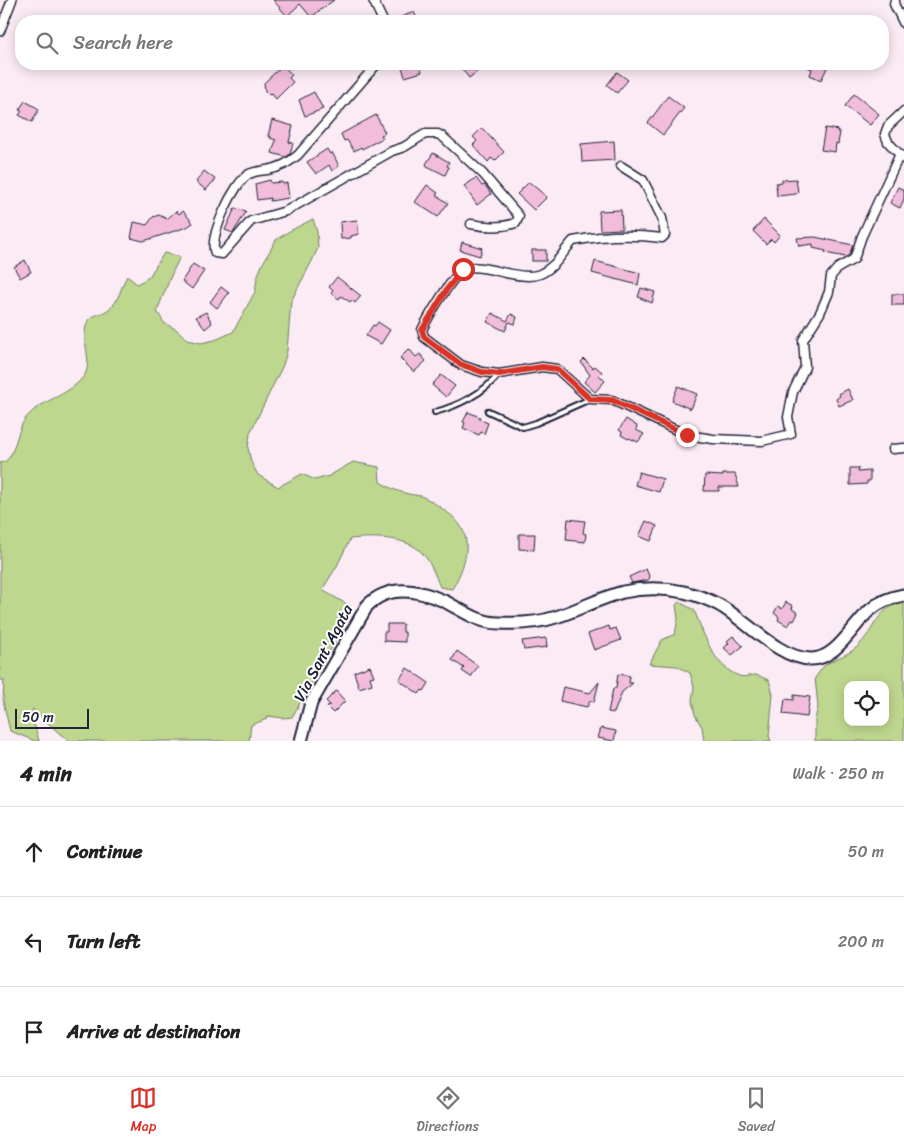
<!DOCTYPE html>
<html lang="en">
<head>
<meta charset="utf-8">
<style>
	body { margin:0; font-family:Sriracha,sans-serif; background:#f2f2f2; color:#222 }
	.controls { position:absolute; right:15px; bottom:15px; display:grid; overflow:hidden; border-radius:10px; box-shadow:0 2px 12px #0003 }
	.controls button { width:45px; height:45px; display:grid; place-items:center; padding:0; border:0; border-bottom:1px solid #e0e0e0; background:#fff; color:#222; font:25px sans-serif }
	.scale { position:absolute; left:15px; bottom:12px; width:74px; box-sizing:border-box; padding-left:5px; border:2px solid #22223b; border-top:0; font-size:14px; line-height:18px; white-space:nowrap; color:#22223b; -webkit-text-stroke:4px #fff; paint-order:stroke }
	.stop { position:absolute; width:15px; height:15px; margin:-11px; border:4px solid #d93025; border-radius:50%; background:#fff }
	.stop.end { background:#d93025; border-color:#fff; box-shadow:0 1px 5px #0008 }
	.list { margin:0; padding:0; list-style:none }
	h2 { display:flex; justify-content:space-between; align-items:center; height:65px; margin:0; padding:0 20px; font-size:21px }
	h2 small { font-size:16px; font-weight:400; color:#767676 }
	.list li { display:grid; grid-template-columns:32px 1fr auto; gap:15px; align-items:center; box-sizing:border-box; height:90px; padding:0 20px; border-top:1px solid #e0e0e0 }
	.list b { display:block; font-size:19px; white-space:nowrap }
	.list em { font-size:16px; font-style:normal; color:#767676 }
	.icon { flex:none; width:28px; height:28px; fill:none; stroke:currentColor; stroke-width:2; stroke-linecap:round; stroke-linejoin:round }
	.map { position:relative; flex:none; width:904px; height:741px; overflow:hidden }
	.search { position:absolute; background:#fff; box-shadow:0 2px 12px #0003; left:15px; right:15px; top:15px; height:55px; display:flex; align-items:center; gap:12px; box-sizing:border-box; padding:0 18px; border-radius:20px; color:#767676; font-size:19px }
	.sheet { height:335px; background:#fff }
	nav { display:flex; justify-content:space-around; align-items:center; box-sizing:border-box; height:70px; border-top:1px solid #e0e0e0; background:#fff; font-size:14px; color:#767676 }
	nav a { display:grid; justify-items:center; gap:2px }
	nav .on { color:#d93025 }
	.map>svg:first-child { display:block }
	.green { fill:#bed78e; stroke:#707c64; fill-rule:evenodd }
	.building { fill:#f1bddb; stroke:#22223b }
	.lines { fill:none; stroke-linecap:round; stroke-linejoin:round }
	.lane-casing { stroke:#22223b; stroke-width:8 }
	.street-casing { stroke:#22223b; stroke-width:11 }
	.secondary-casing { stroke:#22223b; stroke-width:15 }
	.lane { stroke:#fff; stroke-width:4 }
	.street { stroke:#fff; stroke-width:8 }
	.secondary { stroke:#fff; stroke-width:11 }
	.route { stroke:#d93025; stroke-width:6 }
	.labels { text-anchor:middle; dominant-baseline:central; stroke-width:4; stroke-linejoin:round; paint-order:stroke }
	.street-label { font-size:16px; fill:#22223b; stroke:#fff }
</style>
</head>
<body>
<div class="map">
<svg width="904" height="741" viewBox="0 0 904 741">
	<rect width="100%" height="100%" fill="#fbebf4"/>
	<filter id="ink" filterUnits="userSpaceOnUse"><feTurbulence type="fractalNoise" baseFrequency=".02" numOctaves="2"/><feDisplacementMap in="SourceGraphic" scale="10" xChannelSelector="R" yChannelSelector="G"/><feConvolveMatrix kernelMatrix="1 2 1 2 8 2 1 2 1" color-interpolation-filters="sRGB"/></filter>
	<g filter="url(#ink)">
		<g class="green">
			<path d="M313,219l4,13 1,16 -6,13 -21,40 -4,50 -4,14 -33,68 -2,15 3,14 7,13 20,12 24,-13 13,6 14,-4 24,-14 26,5 1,15c8,5 16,9 25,11 5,2 11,2 16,3 8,3 16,9 23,14 4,3 9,6 12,10 19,20 8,49 -4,69l-12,-2c-5,-12 -10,-28 -21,-37 -17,-14 -49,-13 -69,-11l-13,27 -15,24 28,16 -2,13 -56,98 -9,1 -15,-2 -1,3 -16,6 -2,16h-178l-11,-7 -27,-25 -2,4 8,28h-4l-25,-10 -7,-30 1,-21h-4v-217c2,-1 5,-1 7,-3 8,-7 10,-31 19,-42 15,-19 44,-22 58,-42 10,-15 -4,-35 3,-53 4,-9 15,-8 22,-14 10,-7 12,-23 18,-33l10,8 12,-7 15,-24 16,4 -7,14 -16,40 7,12 13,7 11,10 13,3 14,-3 18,-8 22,-40 2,-14 5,-13 14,-25 12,-8z"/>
			<path d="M679,602l15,8c10,24 19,56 45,66 6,2 10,-1 16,-1 4,0 10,4 14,5l4,15 -4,41 2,5h-67l-2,-14 -7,-12 -3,-14 2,-14 -4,-14 -13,-7 -28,-2 13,-24 13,-6 3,-15 -2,-14z"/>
			<path d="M900,602h4v139h-89v-21l3,-14 -3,-28c3,-4 6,-9 9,-12 12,-9 27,-11 37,-23 16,-18 14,-30 39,-41zM848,685h37v37h-37z"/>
		</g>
		<g class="building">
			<polygon points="273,0 334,0 311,17 300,4 287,16"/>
			<polygon points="414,12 418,21 391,21"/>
			<polygon points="401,64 420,64 422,72 405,77"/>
			<polygon points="458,64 487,64 469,78"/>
			<polygon points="800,64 829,64 821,80 810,75 812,69"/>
			<polygon points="283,65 292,75 289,78 293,82 276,99 271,93 269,95 265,91 264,83"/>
			<polygon points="617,72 628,80 617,93 607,85"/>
			<polygon points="314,92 323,109 305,116 299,100"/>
			<polygon points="854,94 879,114 870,125 845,106"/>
			<polygon points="668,96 684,108 663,135 648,123"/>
			<polygon points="25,101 39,109 32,122 19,115 22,111 19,110"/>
			<polygon points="376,115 385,133 381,135 383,138 362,149 361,147 354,151 347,140 344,141 341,134"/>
			<polygon points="272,120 293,126 289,142 293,143 290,154 286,157 272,153 276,140 270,138 271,136 268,136"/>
			<polygon points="482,128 504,152 495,161 491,158 488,162 473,145 477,141 473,137"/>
			<polygon points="825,128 838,130 837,132 840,132 838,144 836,143 835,152 821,150"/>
			<polygon points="614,141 615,160 582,162 581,144"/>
			<polygon points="327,149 330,154 332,152 339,166 332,171 329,165 316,174 307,162"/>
			<polygon points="433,153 449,162 447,166 449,167 445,175 427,166 426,164"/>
			<polygon points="204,171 216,180 212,183 206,190 196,182"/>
			<polygon points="476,178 482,186 485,185 491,194 477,205 464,186"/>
			<polygon points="796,179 798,192 796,194 777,196 776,183 782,182 782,180"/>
			<polygon points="270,180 271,183 282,182 283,184 287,183 289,198 270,201 271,198 257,200 255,184"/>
			<polygon points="529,182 547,197 534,210 517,194"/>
			<polygon points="427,185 438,193 436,195 448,203 438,217 415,202"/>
			<polygon points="898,187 904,190 904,199 900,208 890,203"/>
			<polygon points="235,208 246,212 233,233 225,230"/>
			<polygon points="621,210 622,229 600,230 599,211"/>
			<polygon points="176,211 179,214 183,211 193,223 187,227 150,239 143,241 131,238 134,222 147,225 153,217 159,215 167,219"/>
			<polygon points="764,219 780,235 774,242 771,239 766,244 753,231"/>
			<polygon points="357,220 359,234 351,236 351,238 341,239 340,222"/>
			<polygon points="815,237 853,245 849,255 846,257 825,253 826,251 813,248 813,244 799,246 797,238"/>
			<polygon points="462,242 482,248 480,256 460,250"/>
			<rect x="532" y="250" width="14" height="11"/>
			<polygon points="25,260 31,272 20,278 14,267"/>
			<polygon points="595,261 640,273 638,285 592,273"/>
			<polygon points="193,264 204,271 192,289 182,281"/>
			<polygon points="337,277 361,296 355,303 352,300 350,302 341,296 339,299 331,293 333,291 329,287"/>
			<polygon points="221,287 229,293 217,308 210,302"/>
			<polygon points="641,288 655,292 652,303 638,297"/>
			<rect x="892" y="294" width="12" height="11"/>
			<polygon points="206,312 212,323 205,329 196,317"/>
			<polygon points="492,313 507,321 511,314 517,317 515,324 509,322 505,331 487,322"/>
			<polygon points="378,322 390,330 381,344 366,336 373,325 375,326"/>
			<polygon points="409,349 416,357 420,354 426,361 414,372 400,358"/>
			<polygon points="584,359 593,368 595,366 602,372 599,375 605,381 595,392 584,382 590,375 581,362"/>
			<polygon points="441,375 455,386 446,397 432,385"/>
			<polygon points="678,386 697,394 691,409 672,401"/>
			<polygon points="848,389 853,400 839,406 836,399 840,396 839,394"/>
			<polygon points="468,412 480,417 479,419 488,423 484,434 481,432 479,435 463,428 465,423 463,422"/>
			<polygon points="626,419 637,426 636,430 644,434 638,442 629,438 628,439 621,435 622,432 619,430"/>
			<polygon points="850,468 859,468 858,472 870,471 870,481 867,481 867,484 850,485"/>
			<polygon points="639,472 663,479 659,492 635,485"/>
			<polygon points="723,474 735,474 739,487 719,487 719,491 704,491 705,475 723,476"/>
			<polygon points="568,519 585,521 583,533 586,534 585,542 566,540"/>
			<polygon points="646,521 657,526 651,541 639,536"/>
			<polygon points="519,534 535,534 534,550 519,549"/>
			<polygon points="646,569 650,578 648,580 632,583 629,577"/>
			<polygon points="786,602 793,606 792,609 798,613 794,621 792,620 788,626 778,620 779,617 774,613 778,606 782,609"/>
			<polygon points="387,624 403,624 403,632 405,632 405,642 384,641 384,632 387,632"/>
			<polygon points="609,626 610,630 616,628 621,640 594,650 588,634"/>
			<polygon points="733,636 743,646 732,655 724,648 729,643 727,641"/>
			<polygon points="546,638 547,647 524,650 522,641"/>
			<polygon points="457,651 478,666 471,677 462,671 464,668 452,660"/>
			<polygon points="370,666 374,676 370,677 372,684 359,688 354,672"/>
			<polygon points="407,668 429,683 424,691 422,690 419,694 399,680"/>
			<polygon points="618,674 630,676 629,683 633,683 622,692 614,713 608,712 613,689 616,688"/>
			<polygon points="599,682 594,702 590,701 587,707 560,701 563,687 590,693"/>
			<polygon points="336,691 345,701 333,713 327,707 330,705 326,701"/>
			<polygon points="794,695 810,697 807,717 783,714 785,699 794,700"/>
			<polygon points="601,728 616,731 614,741 598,738"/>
		</g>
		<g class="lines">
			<g class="lane-casing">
				<g id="lane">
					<polyline points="488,411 523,427 536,423 590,399"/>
					<path d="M435,412c23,-6 49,-19 64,-38"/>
				</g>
			</g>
			<g class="street-casing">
				<g id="street">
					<polyline points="373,0 383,21"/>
					<polyline points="895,0 894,4 904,24"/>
					<polyline points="0,31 12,0"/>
					<path d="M377,64l-79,91c-10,8 -18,13 -31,15 -6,1 -12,1 -18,4 -15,8 -41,64 -34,79l7,1 29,-33 35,-10 106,-60 12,-4 21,-13h13l5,3 40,37 36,42 -3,7c-15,5 -30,4 -45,1"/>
					<polyline points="904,111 888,126 885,134 888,142 904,159"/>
					<path d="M621,166l22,14 19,38 3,17 -3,3c-31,-4 -59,-3 -89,3 -11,12 -17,26 -33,33 -10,4 -23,1 -34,-1 -10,-2 -33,-9 -42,-4 -11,6 -36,48 -42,61l2,7 37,28 21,7 17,2 43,-7 15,2 33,30 22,1 75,35 26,4 49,2 29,-7 -3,-17 5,-25 12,-25 -2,-27 17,-27 9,-21 2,-16 7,-8 16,-9 8,-23 38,-82"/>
					<polyline points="893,449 904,448"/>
				</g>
			</g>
			<g class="secondary-casing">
				<path id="secondary" d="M301,741l10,-38 56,-97c21,-22 50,-17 77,-5 18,9 34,22 55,22 19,1 39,0 57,-6 22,-7 44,-19 67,-25 19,-4 42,-4 61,0 12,3 24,7 35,13 27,15 59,53 91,54 26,1 43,-34 60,-49 9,-8 22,-13 34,-15"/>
			</g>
			<use href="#lane" class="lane"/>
			<use href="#street" class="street"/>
			<use href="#secondary" class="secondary"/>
		</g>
	</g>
	<g class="lines" filter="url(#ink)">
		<polyline class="route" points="463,269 447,289 422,330 424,337 460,364 482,372 499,374 542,367 557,369 590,399 612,400 687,435"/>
	</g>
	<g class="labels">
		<g class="street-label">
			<text transform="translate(323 653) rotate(-62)">Via Sant'Agata</text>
		</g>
	</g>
</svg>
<div class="controls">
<button><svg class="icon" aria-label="locate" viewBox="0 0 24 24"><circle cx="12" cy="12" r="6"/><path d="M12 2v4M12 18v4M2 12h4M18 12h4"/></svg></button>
</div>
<div class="scale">50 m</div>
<div class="stop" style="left:463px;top:269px"></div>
<div class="stop end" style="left:687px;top:435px"></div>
<div class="search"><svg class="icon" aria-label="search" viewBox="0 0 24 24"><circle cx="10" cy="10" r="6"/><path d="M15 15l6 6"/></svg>Search here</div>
</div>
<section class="sheet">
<h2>4 min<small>Walk · 250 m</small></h2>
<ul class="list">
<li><svg class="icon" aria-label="ahead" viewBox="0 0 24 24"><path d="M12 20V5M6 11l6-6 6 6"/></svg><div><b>Continue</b></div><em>50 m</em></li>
<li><svg class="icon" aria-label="left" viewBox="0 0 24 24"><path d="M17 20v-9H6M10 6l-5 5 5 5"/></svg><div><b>Turn left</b></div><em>200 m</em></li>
<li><svg class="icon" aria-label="arrive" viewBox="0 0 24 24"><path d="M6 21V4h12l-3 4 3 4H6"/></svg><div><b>Arrive at destination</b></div></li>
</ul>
</section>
<nav>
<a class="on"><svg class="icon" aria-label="map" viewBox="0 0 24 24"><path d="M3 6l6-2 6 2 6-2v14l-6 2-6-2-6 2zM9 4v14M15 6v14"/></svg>Map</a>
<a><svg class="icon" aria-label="directions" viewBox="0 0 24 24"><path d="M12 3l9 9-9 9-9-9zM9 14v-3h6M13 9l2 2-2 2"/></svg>Directions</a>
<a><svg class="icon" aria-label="saved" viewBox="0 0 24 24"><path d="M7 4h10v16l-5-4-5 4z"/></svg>Saved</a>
</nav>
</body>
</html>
